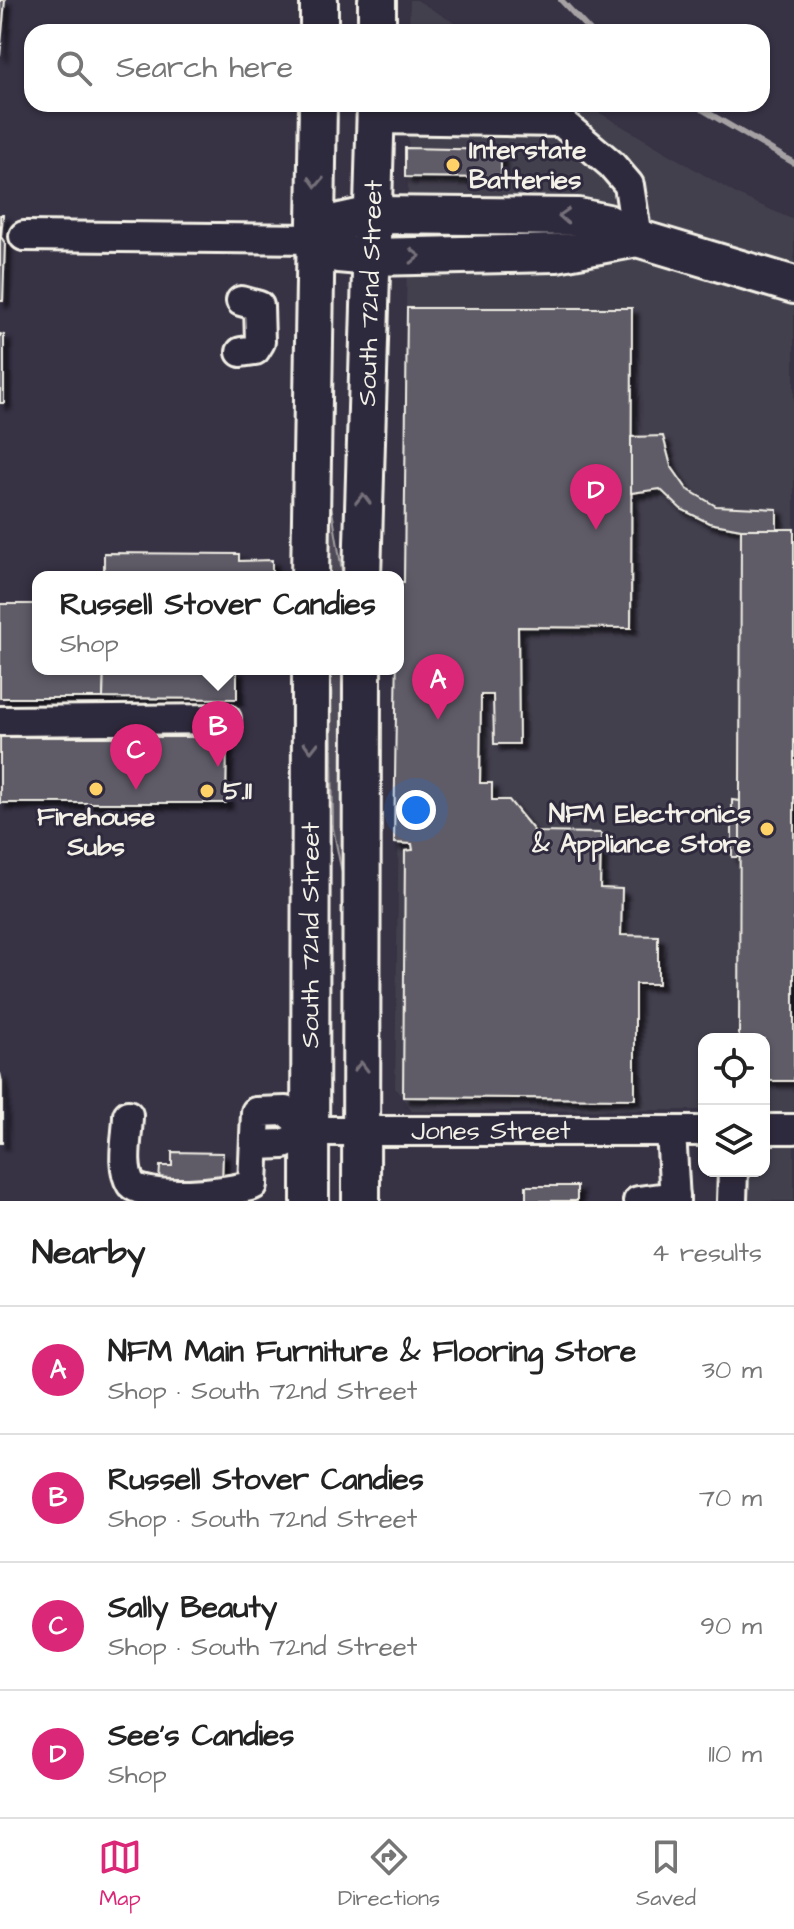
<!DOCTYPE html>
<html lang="en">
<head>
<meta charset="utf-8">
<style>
	body { margin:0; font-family:"Architects Daughter",sans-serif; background:#f2f2f2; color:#222 }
	.controls { position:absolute; right:24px; bottom:24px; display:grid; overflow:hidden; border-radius:16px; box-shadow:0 2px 6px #0004 }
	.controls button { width:72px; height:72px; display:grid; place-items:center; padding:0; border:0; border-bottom:2px solid #e0e0e0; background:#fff; color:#222; font:40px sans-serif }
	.you { position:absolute; left:416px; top:810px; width:28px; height:28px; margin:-20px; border:6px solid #fff; border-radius:50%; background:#1a73e8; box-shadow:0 0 0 12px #1a73e833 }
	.badge { display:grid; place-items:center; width:52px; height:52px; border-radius:50%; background:#db2777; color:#fff; font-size:26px; font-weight:700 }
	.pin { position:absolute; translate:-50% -66px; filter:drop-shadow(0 2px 4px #0008) }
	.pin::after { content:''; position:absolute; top:42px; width:28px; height:24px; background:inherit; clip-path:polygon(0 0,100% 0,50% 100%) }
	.popup { position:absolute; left:32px; top:571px; width:372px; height:104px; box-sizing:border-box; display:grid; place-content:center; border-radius:16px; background:#fff; filter:drop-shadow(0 2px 6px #0005); font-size:26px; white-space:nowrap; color:#767676 }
	.popup b { font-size:30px; color:#222 }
	.popup::after { content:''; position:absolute; left:50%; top:100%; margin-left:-16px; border:16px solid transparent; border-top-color:#fff }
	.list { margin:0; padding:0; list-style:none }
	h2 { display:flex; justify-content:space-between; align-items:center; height:104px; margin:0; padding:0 32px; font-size:34px }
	h2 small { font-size:26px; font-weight:400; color:#767676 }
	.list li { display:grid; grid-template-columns:52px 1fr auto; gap:24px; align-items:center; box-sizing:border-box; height:128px; padding:0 32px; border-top:2px solid #e0e0e0 }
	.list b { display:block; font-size:30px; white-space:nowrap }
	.list p { margin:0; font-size:26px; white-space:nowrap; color:#767676 }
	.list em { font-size:26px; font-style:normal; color:#767676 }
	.icon { flex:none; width:44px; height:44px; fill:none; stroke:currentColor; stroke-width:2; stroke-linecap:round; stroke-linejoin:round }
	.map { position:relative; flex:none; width:794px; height:1201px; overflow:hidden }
	.search { position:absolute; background:#fff; box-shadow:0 2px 6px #0004; left:24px; right:24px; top:24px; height:88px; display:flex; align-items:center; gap:20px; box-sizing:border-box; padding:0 28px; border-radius:24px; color:#767676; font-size:30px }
	.sheet { height:616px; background:#fff }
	nav { display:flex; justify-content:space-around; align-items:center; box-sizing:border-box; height:112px; border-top:2px solid #e0e0e0; background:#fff; font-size:22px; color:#767676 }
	nav a { display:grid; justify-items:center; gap:4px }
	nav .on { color:#db2777 }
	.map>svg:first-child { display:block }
	.built { fill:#433f4e }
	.green { fill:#504b59; stroke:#a29ea0; stroke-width:2 }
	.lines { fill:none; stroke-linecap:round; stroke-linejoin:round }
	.stream { stroke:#a6a2a4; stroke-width:6 }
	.building { fill:#5f5c67; stroke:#f4f1e8; stroke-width:2; filter:url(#shadow) }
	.minor-casing { stroke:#f4f1e8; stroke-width:34 }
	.major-casing { stroke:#f4f1e8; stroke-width:42 }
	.minor { stroke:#2f2a3d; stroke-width:28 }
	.major { stroke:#2f2a3d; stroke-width:36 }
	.oneway { stroke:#747079 }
	.poi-dot { fill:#ffd166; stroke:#2f2a3d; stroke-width:3 }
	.labels { text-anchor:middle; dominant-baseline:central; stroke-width:6; stroke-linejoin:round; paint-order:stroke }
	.poi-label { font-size:26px; font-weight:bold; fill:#f4f1e8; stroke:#2f2a3d; text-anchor:start }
	.street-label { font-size:26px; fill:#f4f1e8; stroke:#2f2a3d }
</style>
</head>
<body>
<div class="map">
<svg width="794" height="1201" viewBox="0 0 794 1201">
	<defs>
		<filter id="shadow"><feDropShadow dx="6" dy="6" stdDeviation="2" flood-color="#0009"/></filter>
	</defs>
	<rect width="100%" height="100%" fill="#373244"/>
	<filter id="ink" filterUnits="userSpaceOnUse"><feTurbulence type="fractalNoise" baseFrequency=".0125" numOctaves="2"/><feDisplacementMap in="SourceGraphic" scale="16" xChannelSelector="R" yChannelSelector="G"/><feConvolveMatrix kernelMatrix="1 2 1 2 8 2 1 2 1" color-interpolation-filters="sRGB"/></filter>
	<g filter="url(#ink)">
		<g class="built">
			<polygon points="410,0 417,0 469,32 409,32"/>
			<polygon points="409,104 585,104 738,195 794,220 794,1201 718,1201 717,1171 764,1171 764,1039 704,1039 704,1110 412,1111 395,1088"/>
		</g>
		<g class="green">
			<polygon points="329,492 343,577 330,577"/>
			<polygon points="331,669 346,669 345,888 333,828"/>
		</g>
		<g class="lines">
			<g class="stream">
				<polyline points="561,0 591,32"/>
				<polyline points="693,104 794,163"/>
			</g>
		</g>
		<g class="building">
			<polygon points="0,0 5,0 0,56"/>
			<polygon points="409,104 516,104 409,106"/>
			<polygon points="405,148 501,150 501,178 405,177"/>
			<polygon points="0,215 3,215 1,237 5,243 3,301 0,301"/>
			<polygon points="407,308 632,308 631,628 518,627 519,744 494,744 493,695 481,695 480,783 492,783 492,800 509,800 535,832 601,833 600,888 622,889 621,935 658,936 658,984 635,984 635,1099 403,1097 405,851 413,850 412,844 394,843 398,582 404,582"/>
			<polygon points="0,334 4,335 4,403 0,403"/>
			<polygon points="663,436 671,466 687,489 716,506 777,509 777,529 741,529 709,523 681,509 660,489 631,493 631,437"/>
			<polygon points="741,529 794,529 794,1081 764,1081 764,1039 739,1039"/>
			<polygon points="104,553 239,554 239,561 272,560 272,577 104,577"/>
			<polygon points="0,604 38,604 38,669 104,669 103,698 0,698"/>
			<polygon points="104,669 237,669 237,699 103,698"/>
			<polygon points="0,737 227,737 226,803 0,803"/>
			<polygon points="732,800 740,801 740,857 732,857"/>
			<polygon points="0,1073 2,1082 2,1143 0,1143"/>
			<polygon points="172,1152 223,1153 222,1183 159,1182 160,1166 172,1166"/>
			<rect x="526" y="1186" width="51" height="15"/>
		</g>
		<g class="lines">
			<g class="minor-casing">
				<g id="minor">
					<polyline points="375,119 561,122 611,164 629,185 637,238"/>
					<polyline points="24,236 314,239"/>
					<polyline points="241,352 255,350 260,342 259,306 241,301"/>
					<polyline points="0,721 226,719"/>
					<path d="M128,1115c0,20 -8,51 3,69 16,17 98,9 122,1l3,-73 30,-1 24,20"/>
					<polyline points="764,1129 794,1129"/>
					<polyline points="671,1131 675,1201"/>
					<path id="s1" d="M256,1145l28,-1 26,-13h394"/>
					<polyline points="638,1201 675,1196"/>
					<polyline points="732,1201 733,1171"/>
				</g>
			</g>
			<g class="major-casing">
				<g id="major">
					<polyline points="319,0 319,32"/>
					<polyline points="377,32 377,0"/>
					<polyline points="637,238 556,253 371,257 338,254 314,239 340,222 372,215 578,217 607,223 637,238 794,285"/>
					<polyline points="310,577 318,104"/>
					<path id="s2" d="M362,577l14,-473"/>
					<path id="s3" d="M310,1201l1,-532"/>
					<polyline points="361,1201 362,669"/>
				</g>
			</g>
			<use href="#minor" class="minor"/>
			<use href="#major" class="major"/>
		</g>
		<defs><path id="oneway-chevron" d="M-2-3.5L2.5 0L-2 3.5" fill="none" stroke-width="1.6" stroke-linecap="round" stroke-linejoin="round" transform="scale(2)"/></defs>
		<g class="oneway">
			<use href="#oneway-chevron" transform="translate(316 182) rotate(92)"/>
			<use href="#oneway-chevron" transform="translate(564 216) rotate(-177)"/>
			<use href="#oneway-chevron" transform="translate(415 256) rotate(-1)"/>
			<use href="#oneway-chevron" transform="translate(363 499) rotate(-89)"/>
			<use href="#oneway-chevron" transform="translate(311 747) rotate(90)"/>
			<use href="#oneway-chevron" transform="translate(361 1067) rotate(-90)"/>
		</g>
	</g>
	<g class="poi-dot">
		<circle cx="453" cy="165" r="8"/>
		<circle cx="96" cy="789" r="8"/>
		<circle cx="207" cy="791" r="8"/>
		<circle cx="767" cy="829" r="8"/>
	</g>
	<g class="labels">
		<g class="poi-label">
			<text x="469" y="150">Interstate<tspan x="469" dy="30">Batteries</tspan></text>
			<text x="223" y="791">5.11</text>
			<text x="751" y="814" text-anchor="end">NFM Electronics<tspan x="751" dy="30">&amp; Appliance Store</tspan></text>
			<text x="96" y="817" text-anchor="middle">Firehouse<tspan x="96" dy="30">Subs</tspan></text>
		</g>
		<g class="street-label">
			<text stroke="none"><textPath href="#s2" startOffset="284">South 72nd Street</textPath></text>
			<text stroke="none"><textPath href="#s3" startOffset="266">South 72nd Street</textPath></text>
			<text stroke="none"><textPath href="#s1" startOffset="238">Jones Street</textPath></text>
		</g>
	</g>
</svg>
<div class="controls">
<button><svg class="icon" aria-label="locate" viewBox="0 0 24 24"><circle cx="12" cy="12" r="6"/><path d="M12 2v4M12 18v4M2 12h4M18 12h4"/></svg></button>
<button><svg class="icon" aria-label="layers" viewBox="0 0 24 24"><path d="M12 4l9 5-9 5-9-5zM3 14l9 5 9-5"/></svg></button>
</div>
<div class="you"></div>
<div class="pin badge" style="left:438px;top:720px">A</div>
<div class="pin badge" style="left:218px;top:767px">B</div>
<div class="popup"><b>Russell Stover Candies</b>Shop</div>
<div class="pin badge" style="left:136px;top:790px">C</div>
<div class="pin badge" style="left:596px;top:530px">D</div>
<div class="search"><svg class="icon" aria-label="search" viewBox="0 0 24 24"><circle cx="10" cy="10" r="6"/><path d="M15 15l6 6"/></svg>Search here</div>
</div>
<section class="sheet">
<h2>Nearby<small>4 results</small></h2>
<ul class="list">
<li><span class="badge">A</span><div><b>NFM Main Furniture &amp; Flooring Store</b><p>Shop · South 72nd Street</p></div><em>30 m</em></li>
<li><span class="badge">B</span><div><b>Russell Stover Candies</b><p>Shop · South 72nd Street</p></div><em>70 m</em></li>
<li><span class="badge">C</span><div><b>Sally Beauty</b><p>Shop · South 72nd Street</p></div><em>90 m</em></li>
<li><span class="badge">D</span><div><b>See's Candies</b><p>Shop</p></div><em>110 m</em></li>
</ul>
</section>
<nav>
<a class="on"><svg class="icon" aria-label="map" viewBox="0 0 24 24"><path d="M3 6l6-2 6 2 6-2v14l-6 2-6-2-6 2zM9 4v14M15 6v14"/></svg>Map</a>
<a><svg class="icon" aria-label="directions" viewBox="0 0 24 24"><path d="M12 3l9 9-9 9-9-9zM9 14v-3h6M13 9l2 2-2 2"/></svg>Directions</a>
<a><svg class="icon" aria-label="saved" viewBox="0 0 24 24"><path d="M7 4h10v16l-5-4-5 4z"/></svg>Saved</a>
</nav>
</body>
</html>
